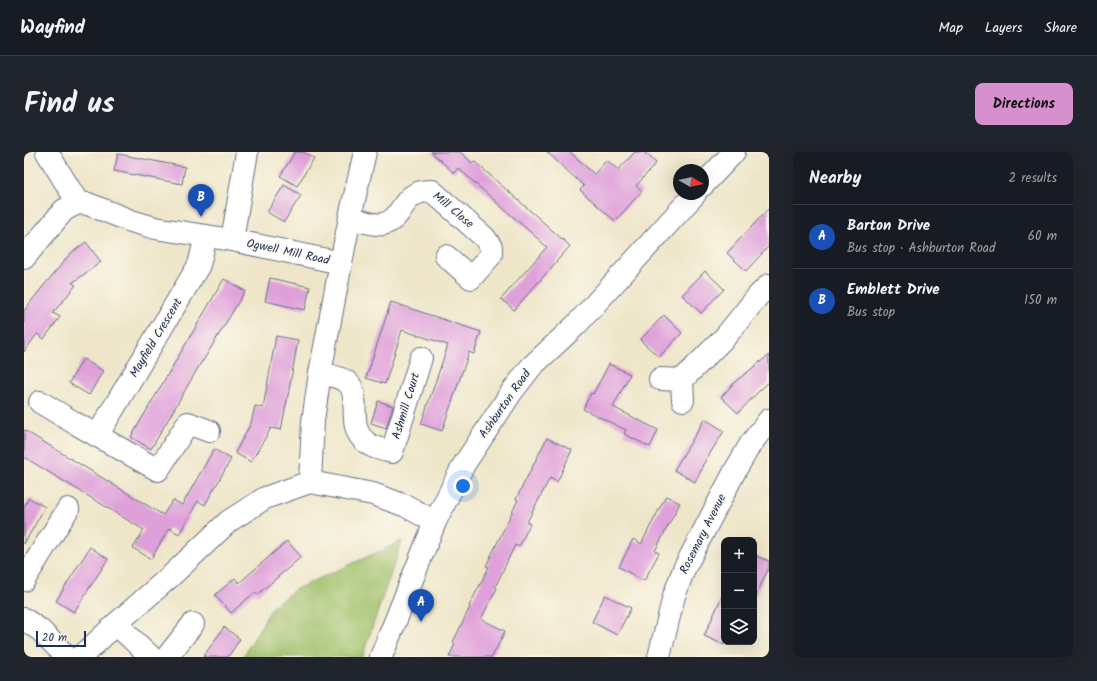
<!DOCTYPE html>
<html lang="en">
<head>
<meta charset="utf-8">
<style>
	body { margin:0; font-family:Kalam,sans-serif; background:#20242c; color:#f1f3f6 }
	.controls { position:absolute; right:12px; bottom:12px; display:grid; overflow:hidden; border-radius:8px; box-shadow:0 4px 16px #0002 }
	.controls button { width:36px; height:36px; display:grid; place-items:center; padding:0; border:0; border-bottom:1px solid #363941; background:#171b24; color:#f1f3f6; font:20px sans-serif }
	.compass { position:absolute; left:649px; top:12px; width:36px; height:36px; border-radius:50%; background:#171b24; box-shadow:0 4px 16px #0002; rotate:99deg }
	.scale { position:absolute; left:12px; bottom:10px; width:50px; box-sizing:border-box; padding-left:4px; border:2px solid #1b2f5e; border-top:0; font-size:11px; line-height:14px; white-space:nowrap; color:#1b2f5e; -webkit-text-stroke:3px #fbf7ec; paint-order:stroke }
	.you { position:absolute; left:439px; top:334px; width:14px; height:14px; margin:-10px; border:3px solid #fff; border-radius:50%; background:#1a73e8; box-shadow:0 0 0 6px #1a73e833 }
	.badge { display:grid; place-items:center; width:26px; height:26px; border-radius:50%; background:#d690ce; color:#fff; font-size:13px; font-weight:700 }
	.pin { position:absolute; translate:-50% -33px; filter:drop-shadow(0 1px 2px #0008) }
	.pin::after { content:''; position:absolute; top:21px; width:14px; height:12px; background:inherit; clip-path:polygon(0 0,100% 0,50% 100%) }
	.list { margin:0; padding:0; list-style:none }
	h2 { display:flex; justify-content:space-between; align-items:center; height:52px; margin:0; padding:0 16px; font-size:17px }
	h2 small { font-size:13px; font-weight:400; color:#9ea1a6 }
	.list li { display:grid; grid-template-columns:26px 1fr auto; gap:12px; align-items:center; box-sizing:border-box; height:64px; padding:0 16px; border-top:1px solid #363941 }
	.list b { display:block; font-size:15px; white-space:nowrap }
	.list p { margin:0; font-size:13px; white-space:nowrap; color:#9ea1a6 }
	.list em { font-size:13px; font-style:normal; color:#9ea1a6 }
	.icon { flex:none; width:22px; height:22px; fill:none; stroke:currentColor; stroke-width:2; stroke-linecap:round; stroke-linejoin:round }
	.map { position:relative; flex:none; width:745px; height:505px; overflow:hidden; border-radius:8px }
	header { display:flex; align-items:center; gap:24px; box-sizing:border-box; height:56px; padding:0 20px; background:#171b24; border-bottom:1px solid #363941 }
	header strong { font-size:19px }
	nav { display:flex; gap:22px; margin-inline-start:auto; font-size:14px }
	.intro { display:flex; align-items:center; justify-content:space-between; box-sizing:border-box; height:96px; padding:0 24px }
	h1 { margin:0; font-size:28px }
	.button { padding:10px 18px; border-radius:8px; background:#d690ce; color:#111; font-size:14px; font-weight:700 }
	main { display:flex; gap:24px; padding:0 24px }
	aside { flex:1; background:#171b24; border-radius:8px; box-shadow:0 4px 16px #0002 }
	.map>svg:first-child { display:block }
	.green { fill:#9fbf68; stroke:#5d7763 }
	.building { fill:#dfa0da }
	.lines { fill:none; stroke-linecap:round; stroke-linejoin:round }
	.minor-casing { stroke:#656f83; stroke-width:24 }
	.major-casing { stroke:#656f83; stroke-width:24 }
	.minor { stroke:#fff; stroke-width:22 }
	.major { stroke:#fff; stroke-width:22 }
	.labels { text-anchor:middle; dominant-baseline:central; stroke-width:3; stroke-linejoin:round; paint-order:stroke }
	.street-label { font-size:12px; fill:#1b2f5e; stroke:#fbf7ec }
</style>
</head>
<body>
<header>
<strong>Wayfind</strong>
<nav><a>Map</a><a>Layers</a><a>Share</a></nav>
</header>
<div class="intro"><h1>Find us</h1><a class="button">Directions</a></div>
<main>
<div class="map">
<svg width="745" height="505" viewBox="0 0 745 505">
	<rect width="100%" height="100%" fill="#fbf7ec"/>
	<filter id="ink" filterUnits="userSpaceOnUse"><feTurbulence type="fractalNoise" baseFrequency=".025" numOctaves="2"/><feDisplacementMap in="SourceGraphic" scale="8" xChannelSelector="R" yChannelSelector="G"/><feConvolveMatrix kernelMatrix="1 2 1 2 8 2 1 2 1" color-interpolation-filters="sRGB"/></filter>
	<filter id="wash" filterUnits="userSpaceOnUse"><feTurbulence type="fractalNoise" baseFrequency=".012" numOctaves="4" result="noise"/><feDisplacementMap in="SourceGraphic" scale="16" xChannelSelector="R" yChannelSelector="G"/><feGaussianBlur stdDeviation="0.9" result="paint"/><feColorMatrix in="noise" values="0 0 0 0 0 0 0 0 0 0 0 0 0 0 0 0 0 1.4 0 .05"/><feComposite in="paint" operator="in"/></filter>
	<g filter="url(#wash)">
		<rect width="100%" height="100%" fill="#efe6c9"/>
		<polygon class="green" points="378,389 338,505 219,505 249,454 272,437"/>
		<g id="blocks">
			<g class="building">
				<polygon points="271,0 279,0 290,6 273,34 256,24"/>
				<polygon points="407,0 436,0 448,11 450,9 546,94 490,158 477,147 523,95 434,16 430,21"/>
				<polygon points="523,0 546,0 570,22 583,8 594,18 611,0 620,0 632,11 612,34 618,39 591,69 556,38 560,34"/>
				<polygon points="94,2 161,15 158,32 90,19"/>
				<polygon points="260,33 277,43 260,70 243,60"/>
				<polygon points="745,56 745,94 722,119 703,101"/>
				<polygon points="62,90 77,110 48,131 52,133 29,161 36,165 20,187 13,182 0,200 0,159 12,143 46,102"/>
				<polygon points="681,119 700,137 677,161 658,143"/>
				<polygon points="246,126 286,135 281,158 241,149"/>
				<polygon points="200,127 221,139 179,209 178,209 127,297 107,285"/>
				<polygon points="367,150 457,180 450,202 445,200 418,279 397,272 424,193 378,178 361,232 342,226"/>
				<polygon points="640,163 658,181 635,205 616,188"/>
				<polygon points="252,184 274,188 265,238 257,278 247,276 227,310 211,301 227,271 231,254 239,256"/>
				<polygon points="745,203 745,230 736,238 714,261 697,245 712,229"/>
				<polygon points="59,207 79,219 65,243 45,231"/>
				<polygon points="585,212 606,222 589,255 634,278 626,295 600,282 602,278 559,257 567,241 569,242"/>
				<polygon points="354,249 369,254 362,276 347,271"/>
				<polygon points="681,267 700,279 678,314 679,315 671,330 650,318"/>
				<polygon points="0,278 139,363 149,348 158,353 190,297 207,307 181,353 174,349 155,382 145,376 127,407 109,396 120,378 0,305"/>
				<polygon points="523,286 548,298 533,330 526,326 503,370 506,372 495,395 491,393 471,435 473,436 457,467 481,479 468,505 425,505 431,492 429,490 446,455 445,454 465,415 462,414 494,348 492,347"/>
				<polygon points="642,344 656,351 631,399 635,401 620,429 595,415 609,387 617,392"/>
				<polygon points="5,346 21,355 0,392 0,355"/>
				<polygon points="263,389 277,405 233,443 231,440 207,461 191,443 211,426 215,431"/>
				<polygon points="66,395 84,407 50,460 32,449"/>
				<polygon points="730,403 745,409 745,415 730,448"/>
				<polygon points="700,440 700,493 680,484"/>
				<polygon points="581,443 607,456 593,483 568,470"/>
				<polygon points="200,475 216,487 204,505 179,505"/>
			</g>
		</g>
	</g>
	<g filter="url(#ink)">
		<use href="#blocks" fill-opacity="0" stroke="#656f83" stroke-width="1"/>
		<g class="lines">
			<g class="minor-casing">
				<g id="minor">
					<polyline points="23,0 54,51 64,52 107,69 131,76 208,88 317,111 296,221 289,269 286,330"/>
					<path d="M326,65c8,3 25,9 33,7 23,-5 16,-34 49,-33l53,47 6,9v8l-20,23 -25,-22"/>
					<polyline points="208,88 223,0"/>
					<polyline points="0,106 40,58 54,51"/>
					<polyline points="317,111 326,65 341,0"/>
					<path d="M296,221c9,2 20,4 27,9 16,12 -2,45 19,60 6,6 18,8 26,10l29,-94"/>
					<polyline points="636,227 658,228 659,248"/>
					<polyline points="658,228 701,185 734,144 745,133"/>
					<polyline points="16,250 49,270 134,318 164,271 185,279"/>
					<polyline points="73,284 175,113 182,84"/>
					<polyline points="0,428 44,357"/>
					<polyline points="0,467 16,478 43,505"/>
					<polyline points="92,472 127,505"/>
					<polyline points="57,505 92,472 149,422 205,369 241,346 286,330 349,342 382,354 411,370"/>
					<polyline points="143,505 169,472"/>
					<polyline points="635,505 650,444 660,417 712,317 726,293 745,268"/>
				</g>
			</g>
			<g class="major-casing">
				<g id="major">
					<polyline points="679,33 710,0"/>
					<polyline points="357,505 411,370 439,314 487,241 507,215 552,173 671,42"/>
				</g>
			</g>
			<use href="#minor" class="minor"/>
			<use href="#major" class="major"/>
		</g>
	</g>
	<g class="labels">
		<g class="street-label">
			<text transform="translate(429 58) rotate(40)">Mill Close</text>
			<text transform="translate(264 100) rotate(12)">Ogwell Mill Road</text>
			<text transform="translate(132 186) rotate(-59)">Mayfield Crescent</text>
			<text transform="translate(481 252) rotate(-55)">Ashburton Road</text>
			<text transform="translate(382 254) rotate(-73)">Ashmill Court</text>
			<text transform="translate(679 382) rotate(-63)">Rosemary Avenue</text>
		</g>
	</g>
</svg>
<div class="controls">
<button>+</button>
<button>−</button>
<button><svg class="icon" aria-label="layers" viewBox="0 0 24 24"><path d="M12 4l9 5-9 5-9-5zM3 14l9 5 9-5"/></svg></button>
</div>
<svg class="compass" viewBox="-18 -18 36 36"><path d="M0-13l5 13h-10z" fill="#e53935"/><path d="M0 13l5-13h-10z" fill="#9ea1a6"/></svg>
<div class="scale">20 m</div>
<div class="you"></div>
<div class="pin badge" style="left:397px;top:470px;background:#1a4fb4">A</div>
<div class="pin badge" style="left:177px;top:65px;background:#1a4fb4">B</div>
</div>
<aside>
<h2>Nearby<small>2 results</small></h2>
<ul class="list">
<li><span class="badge" style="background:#1a4fb4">A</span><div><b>Barton Drive</b><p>Bus stop · Ashburton Road</p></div><em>60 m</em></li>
<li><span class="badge" style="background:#1a4fb4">B</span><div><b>Emblett Drive</b><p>Bus stop</p></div><em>150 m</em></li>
</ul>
</aside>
</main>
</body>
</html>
